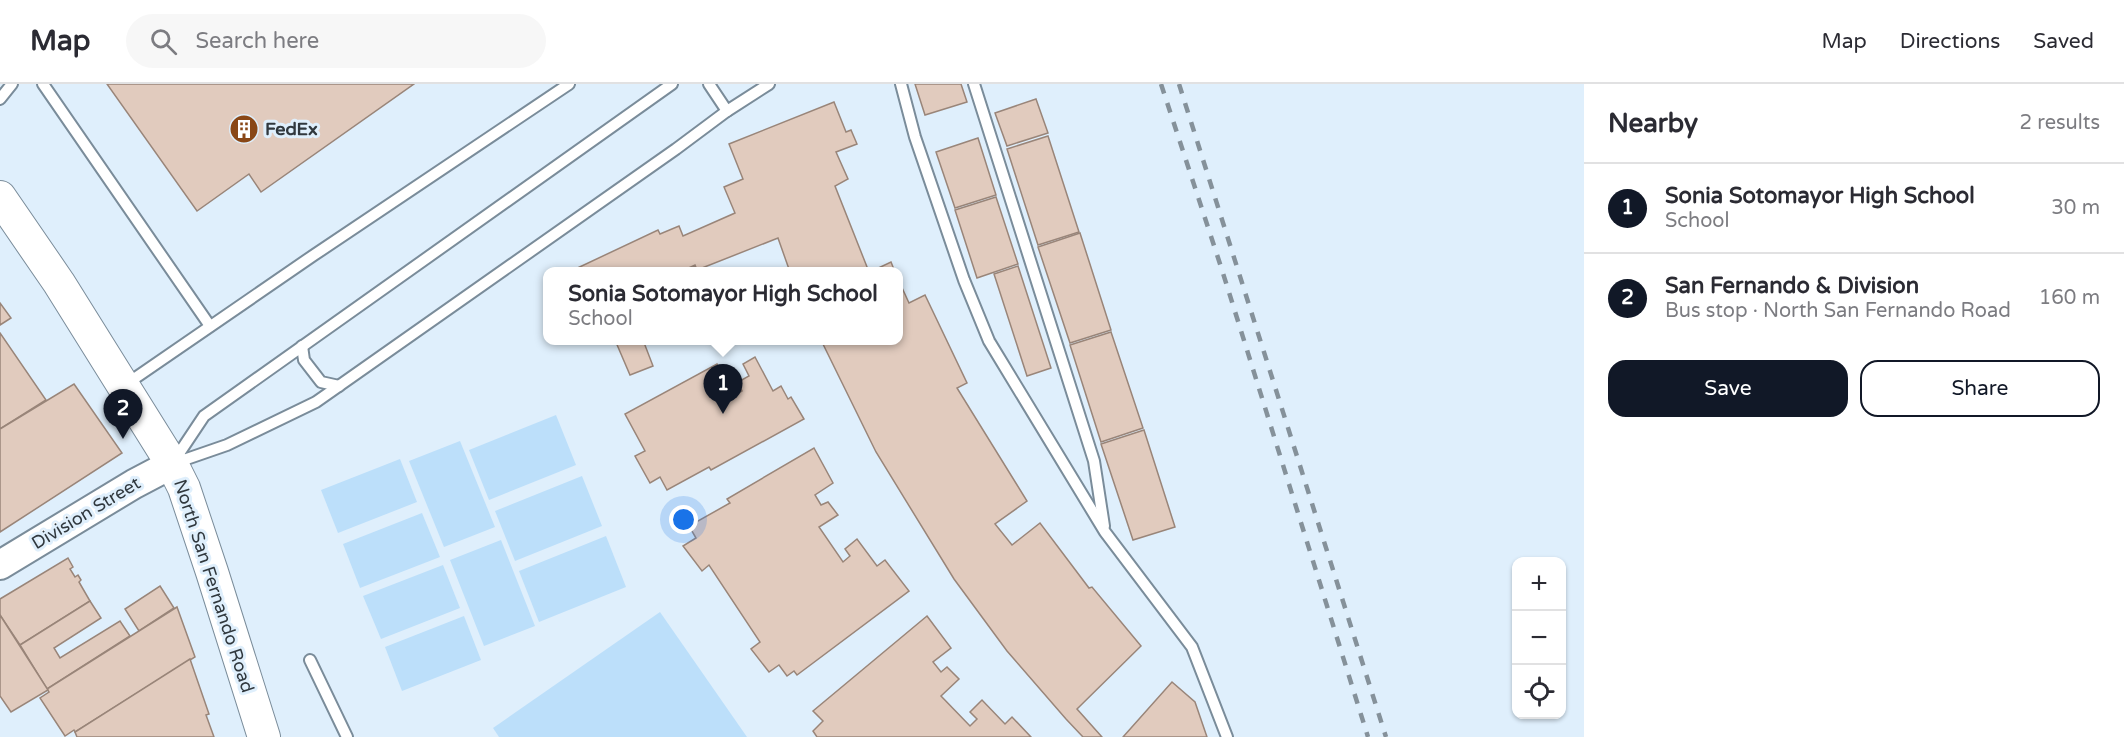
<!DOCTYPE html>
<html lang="en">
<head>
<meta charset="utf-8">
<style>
	body { margin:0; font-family:"Varela Round",sans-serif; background:#f7f7f7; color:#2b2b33 }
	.controls { position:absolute; right:18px; bottom:18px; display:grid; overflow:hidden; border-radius:12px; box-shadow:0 2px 4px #0004 }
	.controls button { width:54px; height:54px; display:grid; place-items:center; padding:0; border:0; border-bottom:2px solid #e1e1e2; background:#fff; color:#2b2b33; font:30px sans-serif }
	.you { position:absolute; left:684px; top:436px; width:21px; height:21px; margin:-15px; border:4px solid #fff; border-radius:50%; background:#1a73e8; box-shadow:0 0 0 9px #1a73e833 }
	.badge { display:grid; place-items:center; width:39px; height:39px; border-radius:50%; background:#111827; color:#fff; font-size:20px; font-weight:700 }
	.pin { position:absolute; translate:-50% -50px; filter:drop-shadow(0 2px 3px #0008) }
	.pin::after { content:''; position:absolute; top:32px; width:21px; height:18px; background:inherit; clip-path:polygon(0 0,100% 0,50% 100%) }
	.popup { position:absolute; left:543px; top:183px; width:360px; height:78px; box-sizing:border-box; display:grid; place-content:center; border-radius:12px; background:#fff; filter:drop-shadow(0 2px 4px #0005); font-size:20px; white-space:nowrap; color:#7c7c81 }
	.popup b { font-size:22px; color:#2b2b33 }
	.popup::after { content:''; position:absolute; left:50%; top:100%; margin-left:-12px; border:12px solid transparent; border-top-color:#fff }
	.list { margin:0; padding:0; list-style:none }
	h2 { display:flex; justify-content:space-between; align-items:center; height:78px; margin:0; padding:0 24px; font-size:26px }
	h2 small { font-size:20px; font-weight:400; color:#7c7c81 }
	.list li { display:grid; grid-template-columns:39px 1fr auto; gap:18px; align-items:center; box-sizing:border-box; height:90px; padding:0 24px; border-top:2px solid #e1e1e2 }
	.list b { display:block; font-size:22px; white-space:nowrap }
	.list p { margin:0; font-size:20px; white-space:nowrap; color:#7c7c81 }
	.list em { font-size:20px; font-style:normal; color:#7c7c81 }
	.actions { display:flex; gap:12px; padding:18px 24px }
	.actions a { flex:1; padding:14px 0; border:2px solid #111827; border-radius:18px; text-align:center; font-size:21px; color:#111827 }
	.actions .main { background:#111827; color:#fff }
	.icon { flex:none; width:33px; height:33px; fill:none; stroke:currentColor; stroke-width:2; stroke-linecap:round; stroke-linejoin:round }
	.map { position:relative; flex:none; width:1584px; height:653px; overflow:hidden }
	header { display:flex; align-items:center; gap:36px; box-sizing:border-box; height:84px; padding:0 30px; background:#fff; border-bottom:2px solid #e1e1e2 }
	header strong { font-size:28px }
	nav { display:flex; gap:33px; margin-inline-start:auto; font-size:21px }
	.search { width:420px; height:54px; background:#f7f7f7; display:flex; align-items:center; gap:15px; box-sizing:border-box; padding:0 21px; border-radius:33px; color:#7c7c81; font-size:22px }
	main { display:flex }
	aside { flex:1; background:#fff }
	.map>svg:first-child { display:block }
	.green { fill:#bcdffa }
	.building { fill:#e1cbbe; stroke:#998579; stroke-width:1.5 }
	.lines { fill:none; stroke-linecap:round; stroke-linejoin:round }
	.lane-casing { stroke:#7a8c9a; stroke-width:14 }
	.secondary-casing { stroke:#7a8c9a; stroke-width:32 }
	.primary-casing { stroke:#7a8c9a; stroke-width:34 }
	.lane { stroke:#fff; stroke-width:10 }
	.secondary { stroke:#fff; stroke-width:28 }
	.primary { stroke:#fff; stroke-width:32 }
	.rail { stroke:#85919a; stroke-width:4.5; stroke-dasharray:10 10; stroke-linecap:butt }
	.labels { text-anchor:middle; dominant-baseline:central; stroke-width:6; stroke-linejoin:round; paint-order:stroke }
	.poi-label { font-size:18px; font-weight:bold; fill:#30383e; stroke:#dfeffc; text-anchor:start }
	.street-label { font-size:18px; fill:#30383e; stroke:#dfeffc }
</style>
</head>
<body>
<header>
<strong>Map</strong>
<div class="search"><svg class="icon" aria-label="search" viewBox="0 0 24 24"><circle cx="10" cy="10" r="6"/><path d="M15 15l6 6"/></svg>Search here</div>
<nav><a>Map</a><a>Directions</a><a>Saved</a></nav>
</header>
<main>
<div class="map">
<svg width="1584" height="653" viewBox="0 0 1584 653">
	<rect width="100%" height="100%" fill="#dfeffc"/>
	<g class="green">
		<polygon points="556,331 576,381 489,416 469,366"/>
		<polygon points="460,357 495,443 444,463 409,377"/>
		<polygon points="400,375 417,418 338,449 321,406"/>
		<polygon points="582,392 602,442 515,477 495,427"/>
		<polygon points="422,429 440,473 360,504 343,460"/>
		<polygon points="606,452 626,503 539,538 519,487"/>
		<polygon points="501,456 535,542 484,562 450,476"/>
		<polygon points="443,481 460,524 381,555 363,512"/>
		<polygon points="660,528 747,653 499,653 493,644"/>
		<polygon points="464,532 481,576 402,607 385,563"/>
	</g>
	<g class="building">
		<polygon points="107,0 414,0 261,108 249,90 197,127"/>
		<polygon points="915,0 961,0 967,18 925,31"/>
		<polygon points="1036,15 1048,49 1007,62 995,29"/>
		<polygon points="834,18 846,48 851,46 857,60 836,68 848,95 835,102 869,188 790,188 778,154 697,186 695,181 680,188 569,188 658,146 660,150 679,142 683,152 735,129 724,103 743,95 729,60"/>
		<polygon points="1048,52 1079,148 1038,161 1007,65"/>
		<polygon points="978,54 996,111 955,124 936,68"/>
		<polygon points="996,113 1018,180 977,194 955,126"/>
		<polygon points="1080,149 1111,246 1070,259 1038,163"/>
		<polygon points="891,178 895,188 870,188"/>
		<polygon points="1018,182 1051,284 1027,292 994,190"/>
		<polygon points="898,195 909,219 925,211 967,299 957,304 1027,417 995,440 1012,461 1040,439 1089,504 1092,503 1141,562 1077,625 1102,653 1083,653 1066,635 1007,567 954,495 876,368 821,256 898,256"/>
		<polygon points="0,219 11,234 0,241"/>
		<polygon points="1111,248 1143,344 1101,358 1070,261"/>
		<polygon points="0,249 46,316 0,345"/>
		<polygon points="615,256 643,256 653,282 630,291"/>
		<polygon points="755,273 773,307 781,302 788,315 791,313 804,335 711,386 709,383 667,406 660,393 650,399 635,372 645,367 625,330 717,280 734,312 742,307 738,298 749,292 743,280"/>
		<polygon points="74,300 122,369 0,448 0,345"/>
		<polygon points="1144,346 1175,443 1133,456 1101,360"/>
		<polygon points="814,364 833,399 815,411 821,421 828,418 838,431 819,443 843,478 850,472 845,465 857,455 877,482 885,476 909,507 797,591 794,587 787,592 779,581 769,588 751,565 760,558 709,481 702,487 683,462 696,454 689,442 730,419 727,415"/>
		<polygon points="68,474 73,483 70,485 75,493 78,491 81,496 79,498 90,517 20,561 0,531 0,515"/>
		<polygon points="160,502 174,524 139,547 125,525"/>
		<polygon points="90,517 101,534 54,564 60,574 120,537 130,552 47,605 20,561"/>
		<polygon points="177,523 195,573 75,648 74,646 65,652 40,614 49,608 47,605"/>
		<polygon points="0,531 48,606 11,628 0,612"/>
		<polygon points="927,532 951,564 933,578 941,588 947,583 959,595 941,612 970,642 977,635 970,628 982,616 1005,640 1012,633 1031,653 817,653 813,647 823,637 813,627"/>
		<polygon points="190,575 209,630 206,631 214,653 77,653 75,648"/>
		<polygon points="1172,598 1195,618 1207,653 1123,653"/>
	</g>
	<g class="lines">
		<g class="lane-casing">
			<g id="lane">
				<polyline points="43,0 210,242"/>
				<polyline points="709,0 727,27"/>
				<polyline points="901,0 915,53 964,196 989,257 1105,448 1192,563 1227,653"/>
				<polyline points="974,0 1094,377 1104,442"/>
				<polyline points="0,15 12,0"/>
				<polyline points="302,262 304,276 321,298 339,302"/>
				<polyline points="125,301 314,171 569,0"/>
				<polyline points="174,377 204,332 672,0"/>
				<polyline points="175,379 227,361 316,318 676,65 727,27 769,0"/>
				<polyline points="310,576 347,653"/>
			</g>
		</g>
		<g class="secondary-casing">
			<polyline id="secondary" points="0,481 134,400 172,380"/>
		</g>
		<g class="primary-casing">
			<polyline id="primary" points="0,113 59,199 172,380 184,404 212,488 264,653"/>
		</g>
		<use href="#lane" class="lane"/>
		<use href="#secondary" class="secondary"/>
		<use href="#primary" class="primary"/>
		<g class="rail">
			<polyline points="1161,0 1222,186 1368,653"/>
			<polyline points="1179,0 1386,653"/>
		</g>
	</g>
	<defs>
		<g id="building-disc" transform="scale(1.5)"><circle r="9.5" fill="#894716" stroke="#dfeffc"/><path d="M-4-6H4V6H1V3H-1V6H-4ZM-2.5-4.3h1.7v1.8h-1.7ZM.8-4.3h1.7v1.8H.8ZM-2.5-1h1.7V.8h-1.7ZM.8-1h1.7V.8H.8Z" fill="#fff"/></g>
	</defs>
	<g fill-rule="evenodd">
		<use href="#building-disc" x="244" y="45"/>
	</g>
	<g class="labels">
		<g class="poi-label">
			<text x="265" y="45">FedEx</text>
		</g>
		<g class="street-label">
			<text transform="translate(86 429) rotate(-31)">Division Street</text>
			<text transform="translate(214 502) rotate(72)">North San Fernando Road</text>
		</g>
	</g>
</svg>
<div class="controls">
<button>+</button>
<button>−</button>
<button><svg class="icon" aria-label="locate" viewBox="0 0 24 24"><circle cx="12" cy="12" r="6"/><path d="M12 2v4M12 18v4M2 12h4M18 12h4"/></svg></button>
</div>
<div class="you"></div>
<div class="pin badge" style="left:723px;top:330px">1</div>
<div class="popup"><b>Sonia Sotomayor High School</b>School</div>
<div class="pin badge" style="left:123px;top:355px">2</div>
</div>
<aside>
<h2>Nearby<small>2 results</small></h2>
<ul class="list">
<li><span class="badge">1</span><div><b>Sonia Sotomayor High School</b><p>School</p></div><em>30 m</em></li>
<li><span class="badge">2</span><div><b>San Fernando &amp; Division</b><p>Bus stop · North San Fernando Road</p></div><em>160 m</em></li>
</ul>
<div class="actions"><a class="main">Save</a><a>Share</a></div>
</aside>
</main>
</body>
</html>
